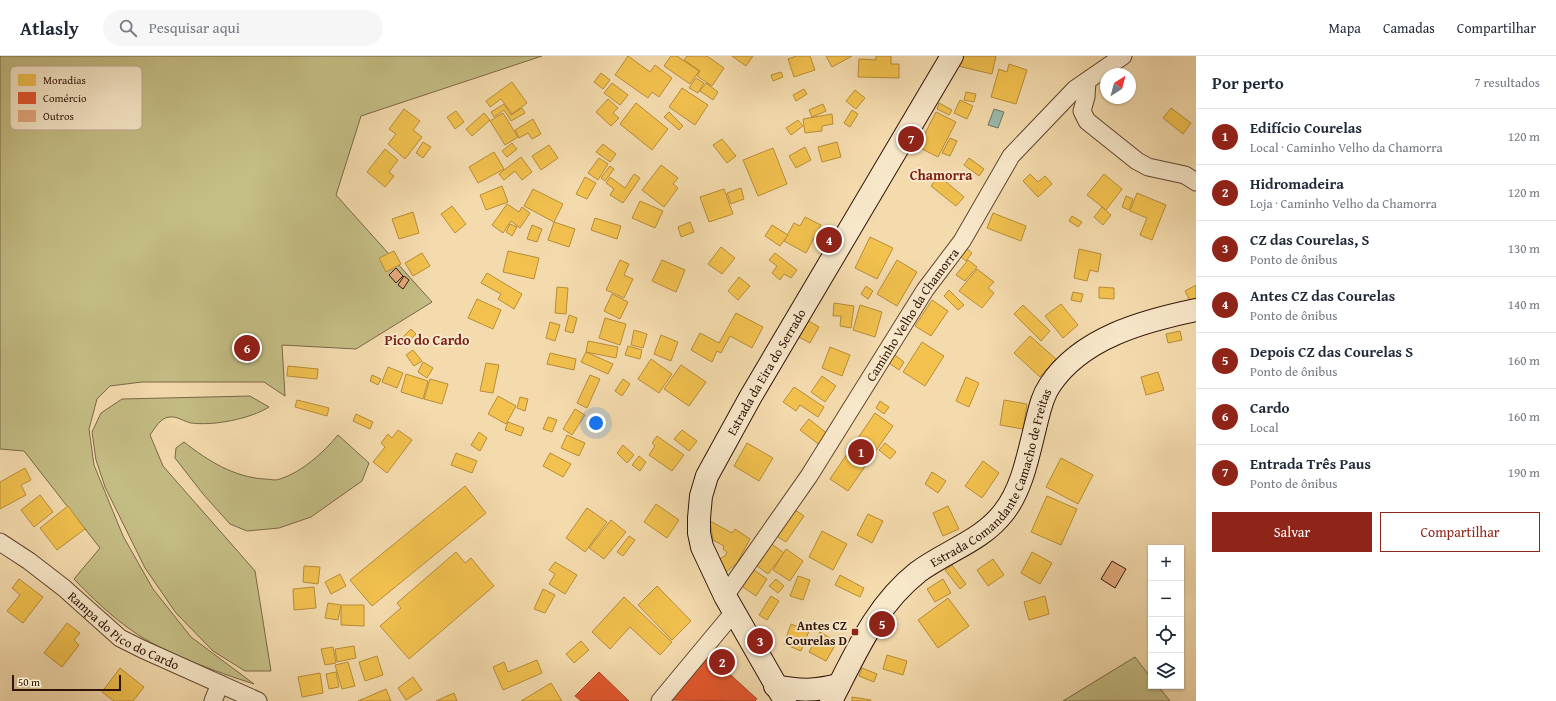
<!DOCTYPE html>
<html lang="pt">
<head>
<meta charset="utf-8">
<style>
	body { margin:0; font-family:"Gentium Book Plus",serif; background:#f6f6f7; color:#1f2937 }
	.controls { position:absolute; right:12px; bottom:12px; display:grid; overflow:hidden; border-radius:0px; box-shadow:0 1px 3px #0004 }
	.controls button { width:36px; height:36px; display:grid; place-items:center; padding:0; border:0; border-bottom:1px solid #e0e1e3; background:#fff; color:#1f2937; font:20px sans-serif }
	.compass { position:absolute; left:1100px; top:12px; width:36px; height:36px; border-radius:50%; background:#fff; box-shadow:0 1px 3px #0004; rotate:36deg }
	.scale { position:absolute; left:12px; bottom:10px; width:109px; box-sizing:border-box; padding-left:4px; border:2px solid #301408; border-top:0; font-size:11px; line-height:14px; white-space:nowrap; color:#301408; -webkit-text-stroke:3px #f8e8ca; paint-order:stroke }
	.you { position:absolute; left:596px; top:367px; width:14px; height:14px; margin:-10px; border:3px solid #fff; border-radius:50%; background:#1a73e8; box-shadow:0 0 0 6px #1a73e833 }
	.badge { display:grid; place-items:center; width:26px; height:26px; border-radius:50%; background:#8f2418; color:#fff; font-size:13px; font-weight:700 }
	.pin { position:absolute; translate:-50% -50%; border:2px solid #fff; box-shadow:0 1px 4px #0006 }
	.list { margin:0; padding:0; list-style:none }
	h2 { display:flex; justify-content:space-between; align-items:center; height:52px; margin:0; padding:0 16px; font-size:17px }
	h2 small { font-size:13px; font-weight:400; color:#747a83 }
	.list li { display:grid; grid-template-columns:26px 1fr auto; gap:12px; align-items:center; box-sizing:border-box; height:56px; padding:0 16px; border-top:1px solid #e0e1e3 }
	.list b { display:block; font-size:15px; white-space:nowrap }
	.list p { margin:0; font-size:13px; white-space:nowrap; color:#747a83 }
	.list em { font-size:13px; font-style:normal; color:#747a83 }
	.actions { display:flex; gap:8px; padding:12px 16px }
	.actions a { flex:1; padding:9px 0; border:1px solid #8f2418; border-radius:0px; text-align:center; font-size:14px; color:#8f2418 }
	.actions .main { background:#8f2418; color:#fff }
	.icon { flex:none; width:22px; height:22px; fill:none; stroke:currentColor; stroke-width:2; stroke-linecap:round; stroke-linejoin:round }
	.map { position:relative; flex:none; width:1196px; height:645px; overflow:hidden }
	header { display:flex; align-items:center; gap:24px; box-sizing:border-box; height:56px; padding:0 20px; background:#fff; border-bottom:1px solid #e0e1e3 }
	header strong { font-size:19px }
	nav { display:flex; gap:22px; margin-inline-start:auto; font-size:14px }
	.search { width:280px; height:36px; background:#f6f6f7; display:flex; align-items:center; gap:10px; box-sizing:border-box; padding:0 14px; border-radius:22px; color:#747a83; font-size:15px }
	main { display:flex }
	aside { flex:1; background:#fff }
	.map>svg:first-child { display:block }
	.green { fill:#c4bd84; stroke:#7a6846 }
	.water { fill:#9cbbab; stroke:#71786a }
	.homes { fill:#f2c14e; stroke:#b88d39 }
	.shops { fill:#e4572e; stroke:#ae4323 }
	.building { fill:#e5aa7d; stroke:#301408 }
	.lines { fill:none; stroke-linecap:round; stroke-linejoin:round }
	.minor-casing { stroke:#614631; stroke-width:19 }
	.secondary-casing { stroke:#301408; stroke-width:24 }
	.minor { stroke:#f8e8ca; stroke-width:17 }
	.secondary { stroke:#f8e8ca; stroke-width:22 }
	.poi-dot { fill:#8f2418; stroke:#f8e8ca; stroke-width:1.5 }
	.labels { text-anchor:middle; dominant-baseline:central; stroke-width:4; stroke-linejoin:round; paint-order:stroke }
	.street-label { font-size:13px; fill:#301408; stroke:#f8e8ca }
	.poi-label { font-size:13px; font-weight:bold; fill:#301408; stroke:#f8e8ca; text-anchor:end }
	.neighbourhood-label { font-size:14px; font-weight:bold; fill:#7a1f14; stroke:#f8e8ca }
	.key { fill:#f8e8ca; stroke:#bca890; stroke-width:1 }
	.key-label { font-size:11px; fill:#301408 }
</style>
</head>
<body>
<header>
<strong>Atlasly</strong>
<div class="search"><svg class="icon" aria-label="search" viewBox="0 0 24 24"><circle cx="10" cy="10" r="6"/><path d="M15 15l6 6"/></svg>Pesquisar aqui</div>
<nav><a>Mapa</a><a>Camadas</a><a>Compartilhar</a></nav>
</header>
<main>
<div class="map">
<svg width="1196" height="645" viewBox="0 0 1196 645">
	<rect width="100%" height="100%" fill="#f4dbad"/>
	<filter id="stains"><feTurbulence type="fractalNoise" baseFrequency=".005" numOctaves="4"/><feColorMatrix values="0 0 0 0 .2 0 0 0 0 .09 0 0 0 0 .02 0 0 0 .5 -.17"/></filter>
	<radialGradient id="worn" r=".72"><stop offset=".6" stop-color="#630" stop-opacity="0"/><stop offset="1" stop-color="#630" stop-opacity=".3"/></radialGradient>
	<g class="green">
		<path d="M0,0h542l-181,60 -25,79 96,107 -76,47 -74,-4 3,51 -21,-14h-122l-32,4 -13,13 -8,30 5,36 29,71 30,53 38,48 63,47c-37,-12 -91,-31 -123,-54 -21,-15 -39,-32 -57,-51l26,-31 -76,-97 -24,-2z"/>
		<path d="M250,340l19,11c-19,12 -56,19 -78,16 -6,-1 -14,-7 -21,-6 -9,0 -15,11 -20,18l13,31 92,105 16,100h-26l-32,-20 -37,-38 -31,-45 -40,-81 -9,-27 -4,-28 9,-19 21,-14z"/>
		<path d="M338,379l31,28 -7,18 -51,36 -32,11 -32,3 -17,-7 -27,-30 -28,-36 1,-10 8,-6c24,19 50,35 80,37 5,0 11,2 16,0 22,-7 43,-26 58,-44z"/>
		<polygon points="1135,601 1151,622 1151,630 1158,630 1170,645 1063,645"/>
	</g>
	<polygon class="water" points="994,53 1004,56 998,72 988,69"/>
	<g class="homes">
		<polygon points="628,0 650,16 655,9 672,22 659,41 652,36 648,42 615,19"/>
		<polygon points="671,0 677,0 699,15 690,28 664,10"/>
		<polygon points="687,0 707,0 724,12 712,30 697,20 700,15 684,4"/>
		<polygon points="732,0 753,0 746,10"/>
		<polygon points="796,0 810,0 815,14 794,21 788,3"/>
		<polygon points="826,0 852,0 832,11"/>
		<polygon points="876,0 891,0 891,8 899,8 899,22 858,21 859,3 876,4"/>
		<polygon points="960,0 996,0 992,18 958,10"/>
		<polygon points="1009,8 1027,14 1016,48 991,41 999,13 1007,16"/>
		<polygon points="781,16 783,21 773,25 771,19"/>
		<polygon points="601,17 610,24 603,33 594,26"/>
		<polygon points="696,22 704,27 698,37 689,32"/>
		<polygon points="512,26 527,47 512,58 501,43 490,51 486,45"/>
		<polygon points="612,27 628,39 620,49 604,37"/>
		<polygon points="706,27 718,36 713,44 700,35"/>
		<polygon points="682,32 708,49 695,69 669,51"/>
		<polygon points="804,33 807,38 796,45 793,39"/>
		<polygon points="855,34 865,42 856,53 846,45"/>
		<polygon points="966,36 976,38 974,46 964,44"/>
		<polygon points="608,43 618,52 613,57 619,62 611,70 596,56"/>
		<polygon points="960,44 973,50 967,63 954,57"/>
		<polygon points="636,47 668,73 652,94 620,68"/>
		<polygon points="939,47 952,54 949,59 937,53"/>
		<polygon points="504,48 511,59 522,52 525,57 511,65 504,54 494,61 491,56"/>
		<polygon points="823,48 826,55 812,61 809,54"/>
		<polygon points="1171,52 1191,67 1183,78 1163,62"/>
		<polygon points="404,53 420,65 413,74 422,81 405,103 388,88 396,78 389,73"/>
		<polygon points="852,54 858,58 850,71 844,67"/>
		<polygon points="456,55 464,66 455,73 447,61"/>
		<polygon points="669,56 683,70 679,74 664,61"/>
		<polygon points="936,56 956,66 938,101 918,91"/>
		<polygon points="484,57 490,64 472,80 466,73"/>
		<polygon points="503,57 518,81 505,89 490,65"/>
		<polygon points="832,58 833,68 822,70 822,75 805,77 803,63"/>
		<polygon points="533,63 541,78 532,83 528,77 519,82 515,74"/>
		<polygon points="798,64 803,70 791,79 786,72"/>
		<polygon points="950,82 957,85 950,100 942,97"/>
		<polygon points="722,83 736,100 727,107 713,89"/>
		<polygon points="423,86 431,91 423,102 416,97"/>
		<polygon points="837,86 841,101 822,106 818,91"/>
		<polygon points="512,87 517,93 507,101 502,95"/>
		<polygon points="603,88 616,98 610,106 596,96"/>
		<polygon points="549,89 558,102 541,114 532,100"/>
		<polygon points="805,91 811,104 796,112 789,100"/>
		<polygon points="773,92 787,128 758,140 743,104"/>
		<polygon points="385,93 398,104 389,116 394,120 385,131 367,116"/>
		<polygon points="494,96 504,113 478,127 469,111"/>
		<polygon points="521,101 532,116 522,124 515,115 504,124 499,118"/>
		<polygon points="599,102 608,108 598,124 588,117"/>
		<polygon points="969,102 984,113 979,120 964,109"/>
		<polygon points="661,109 678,122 673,128 678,132 664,151 642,134"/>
		<polygon points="610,110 614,113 605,125 601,122"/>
		<polygon points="634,118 640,122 623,147 610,139 614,133 606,127 610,121 625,132"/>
		<polygon points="1030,118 1038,126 1045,120 1052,128 1038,141 1023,125"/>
		<polygon points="1104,118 1122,133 1106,154 1087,139"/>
		<polygon points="939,120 964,141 956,150 931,130"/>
		<polygon points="585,121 596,127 587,143 576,138"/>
		<polygon points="502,130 508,146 486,154 480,139"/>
		<polygon points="741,132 744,143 731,148 727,137"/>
		<polygon points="533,133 563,148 554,166 524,150"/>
		<polygon points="724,133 733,158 709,166 700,141"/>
		<polygon points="1137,137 1166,149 1152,184 1140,179 1147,162 1130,155"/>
		<polygon points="1126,140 1133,143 1129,154 1122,151"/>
		<polygon points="640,145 663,155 655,172 632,162"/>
		<polygon points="507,148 519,156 522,151 530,157 520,172 511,165 503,177 492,169"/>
		<polygon points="452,150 466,168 455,177 441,158"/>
		<polygon points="1102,151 1111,159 1103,169 1094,161"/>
		<polygon points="413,156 419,177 399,183 392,163"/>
		<polygon points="993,157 1026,170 1021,185 987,172"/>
		<polygon points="1072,160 1082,166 1078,171 1069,165"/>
		<polygon points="805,161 821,169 806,197 784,185 794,167 800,170"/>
		<polygon points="595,162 621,170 617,183 591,174"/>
		<polygon points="554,166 575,173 569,191 548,184"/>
		<polygon points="690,166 694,176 681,181 678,171"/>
		<polygon points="510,168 517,171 512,180 506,176"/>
		<polygon points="532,169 542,173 537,186 527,183"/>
		<polygon points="772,169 788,179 780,190 765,180"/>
		<polygon points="870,181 893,192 877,223 855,212"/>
		<polygon points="961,188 972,197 966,205 955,196"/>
		<polygon points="721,191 735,202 722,218 708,208"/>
		<polygon points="1079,193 1101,198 1098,216 1090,214 1087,225 1074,222"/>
		<polygon points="394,195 401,208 386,216 379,202"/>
		<polygon points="508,195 539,202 534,223 503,216"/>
		<polygon points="422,197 430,210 413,220 405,207"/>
		<polygon points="775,197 797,214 791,222 784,218 780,224 772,217 777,210 769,204"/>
		<polygon points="620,204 629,208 624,219 633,223 624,242 606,234"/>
		<polygon points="662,204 685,214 676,236 652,225"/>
		<polygon points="897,204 917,216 897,250 877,238"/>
		<polygon points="968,204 977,211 965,225 956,219"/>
		<polygon points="977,213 994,226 988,232 994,237 982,252 959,235"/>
		<polygon points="487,217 522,238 514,253 498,243 501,238 481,227"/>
		<polygon points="739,221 750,230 738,244 728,235"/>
		<polygon points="1196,229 1196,247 1192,249 1185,235"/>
		<polygon points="866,230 873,235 868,243 861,238"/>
		<polygon points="557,231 568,232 566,258 555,257"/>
		<polygon points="1099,231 1114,232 1114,243 1099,242"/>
		<polygon points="949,234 964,249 958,254 944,240"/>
		<polygon points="1073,236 1083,238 1081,246 1071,244"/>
		<polygon points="612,238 628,246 620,263 604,255"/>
		<polygon points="477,243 501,254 493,273 468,262"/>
		<polygon points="932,244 948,255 931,280 915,270"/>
		<polygon points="834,247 854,250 851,272 840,270 841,260 833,260"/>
		<polygon points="1061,248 1078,269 1063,282 1045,260"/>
		<polygon points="860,249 882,256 875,281 853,274"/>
		<polygon points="1023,249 1050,275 1041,285 1014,258"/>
		<polygon points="736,257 763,271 752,292 730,280 721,297 717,295 712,306 691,294 700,277 719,287"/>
		<polygon points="569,259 577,262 573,277 565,275"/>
		<polygon points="605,262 626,268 620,289 599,282"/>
		<polygon points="807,264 819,271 810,287 797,280"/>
		<polygon points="550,266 560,269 555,285 546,282"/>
		<polygon points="411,273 416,278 407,287 402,282"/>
		<polygon points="634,274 647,278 643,292 631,289"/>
		<polygon points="1180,275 1182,284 1168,287 1166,278"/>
		<polygon points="661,279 678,286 671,305 654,298"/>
		<polygon points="1030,280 1056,303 1040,321 1014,297"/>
		<polygon points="588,285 618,291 616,302 586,296"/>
		<polygon points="922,286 944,300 925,330 903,316"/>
		<polygon points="628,290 642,294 640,303 625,299"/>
		<polygon points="830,291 850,299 842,320 822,312"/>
		<polygon points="413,294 422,305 414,310 406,299"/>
		<polygon points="586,296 613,308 608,318 581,306"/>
		<polygon points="550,297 576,303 574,314 547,308"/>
		<polygon points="895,299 904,306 899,314 889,307"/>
		<polygon points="651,303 672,318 659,337 638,323"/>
		<polygon points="423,306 433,312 427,322 418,316"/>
		<polygon points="486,307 499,309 493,337 480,335"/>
		<polygon points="681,309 706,326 689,350 664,333"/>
		<polygon points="288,310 318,313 317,323 287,320"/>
		<polygon points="388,311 403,317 397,332 382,326"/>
		<polygon points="1158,316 1164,334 1146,339 1141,321"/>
		<polygon points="406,318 428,325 423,343 401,336"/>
		<polygon points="372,319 381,323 378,329 370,325"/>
		<polygon points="590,319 600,323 587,352 577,347"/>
		<polygon points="822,320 836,330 825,346 811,336"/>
		<polygon points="966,321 979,327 969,351 956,345"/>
		<polygon points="430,323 448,328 442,348 424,343"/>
		<polygon points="623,323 630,328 622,340 615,335"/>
		<polygon points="794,331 824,351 818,361 800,349 796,355 783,346"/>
		<polygon points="498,340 516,350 506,368 488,358"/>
		<polygon points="520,341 528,343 525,355 517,352"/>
		<polygon points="297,344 329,352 327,360 295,351"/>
		<polygon points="1004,344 1027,348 1023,373 1000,369"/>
		<polygon points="880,345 889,351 884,358 876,352"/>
		<polygon points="575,353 585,359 572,379 563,373"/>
		<polygon points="875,357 893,370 848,435 830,423"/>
		<polygon points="356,358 373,366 370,373 353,365"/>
		<polygon points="548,361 557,364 552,376 543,373"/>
		<polygon points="809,363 829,379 821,390 800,374"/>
		<polygon points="508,366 524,372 521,380 505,374"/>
		<polygon points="398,374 412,384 387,417 373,406 385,391 381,387 388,378 392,382"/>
		<polygon points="682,374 697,385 689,395 674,383"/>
		<polygon points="479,376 487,382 480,395 471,389"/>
		<polygon points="567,379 585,387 579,400 561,392"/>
		<polygon points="657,380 684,399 672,415 649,399 655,390 652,387"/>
		<polygon points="747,387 773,402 759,425 734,410"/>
		<polygon points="885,387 896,396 890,403 879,394"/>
		<polygon points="623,389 634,399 627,407 617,397"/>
		<polygon points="456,397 477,405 472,417 451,409"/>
		<polygon points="550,397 571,408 563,421 543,410"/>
		<polygon points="639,400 646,406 640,415 632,409"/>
		<polygon points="1061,402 1093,419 1078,448 1046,431"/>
		<polygon points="983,405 999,417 982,442 965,430"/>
		<polygon points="25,412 31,424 21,429 26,439 0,453 0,426"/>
		<polygon points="932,416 946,425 938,437 925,428"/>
		<polygon points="465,430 486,457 372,550 350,524"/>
		<polygon points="40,439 53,456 34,471 21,454"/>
		<polygon points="1047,440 1077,453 1061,489 1031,476"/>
		<polygon points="656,448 679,464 667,482 644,466"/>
		<polygon points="68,450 85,473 57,494 40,472"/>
		<polygon points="948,450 959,473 943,480 933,457"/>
		<polygon points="791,451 804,460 786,486 773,478"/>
		<polygon points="587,452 607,466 585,496 566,482"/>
		<polygon points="868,458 883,465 872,487 857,479"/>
		<polygon points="611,464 626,476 604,503 589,492"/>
		<polygon points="710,465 732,477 735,473 750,483 737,507 726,516 719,503 725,500 727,496 723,493 724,490 713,484"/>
		<polygon points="822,475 847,488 833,514 809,501"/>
		<polygon points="629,480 635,484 623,500 617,496"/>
		<polygon points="769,486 784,497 768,518 753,507"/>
		<polygon points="786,493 803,505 790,525 773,514"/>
		<polygon points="456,496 465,507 471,502 494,530 409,603 380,570 401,552 397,547"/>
		<polygon points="1032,496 1052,507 1040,528 1021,517"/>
		<polygon points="993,503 1004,519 988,530 977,514"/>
		<polygon points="555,506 577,519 565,538 549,528 555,518 549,514"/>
		<polygon points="952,509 966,528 960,533 945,514"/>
		<polygon points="304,510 320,511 318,528 303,526"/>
		<polygon points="751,512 767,523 756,540 740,529"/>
		<polygon points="340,518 346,530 331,538 325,526"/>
		<polygon points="840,519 864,532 860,541 835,529"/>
		<polygon points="798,520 810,524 803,544 790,540"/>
		<polygon points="19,523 43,541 23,567 7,555 20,539 12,532"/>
		<polygon points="776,523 784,530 778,537 769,530"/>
		<polygon points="943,523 951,537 935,546 927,533"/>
		<polygon points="657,530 691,565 672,584 638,549"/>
		<polygon points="314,531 316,552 294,554 293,533"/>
		<polygon points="543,533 555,539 545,557 534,553"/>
		<polygon points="771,540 779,545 767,564 759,559"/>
		<polygon points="1045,540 1049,558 1029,564 1024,546"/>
		<polygon points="624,541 672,586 660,599 630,571 610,593 592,576"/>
		<polygon points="948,542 969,570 938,592 918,564"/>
		<polygon points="328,547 341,549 338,564 325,562"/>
		<polygon points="341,549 364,549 364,570 341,569"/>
		<polygon points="67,567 80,577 74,584 79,589 62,611 44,597"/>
		<polygon points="791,568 809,575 801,595 784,588"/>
		<polygon points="820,576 837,586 826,605 809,596"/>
		<polygon points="581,585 589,594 574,607 566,598"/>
		<polygon points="354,590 356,602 337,606 335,593"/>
		<polygon points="333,591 336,607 325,609 321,593"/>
		<polygon points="887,599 907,605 903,619 883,613"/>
		<polygon points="377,600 383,619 365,625 359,606"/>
		<polygon points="537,604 542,617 503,634 493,611 504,606 508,616"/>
		<polygon points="348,606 355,630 342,633 335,609"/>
		<polygon points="120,612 144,631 133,645 114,645 102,636"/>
		<polygon points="862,612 877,618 874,626 859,620"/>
		<polygon points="336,616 339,631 329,633 326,618"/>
		<polygon points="320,617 323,637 302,641 298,621"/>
		<polygon points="413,621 422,634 406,644 398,632"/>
		<polygon points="551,627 562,645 521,645"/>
		<polygon points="386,633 391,645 358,645"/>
		<polygon points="454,637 457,645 436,645"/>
		<polygon points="852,641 871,644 871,645 852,645"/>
	</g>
	<g class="shops">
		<polygon points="710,600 757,643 755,645 669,644"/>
		<polygon points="599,616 629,645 581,645 575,640"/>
	</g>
	<g class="building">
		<polygon points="396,212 403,220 396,227 389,219"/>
		<polygon points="404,220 409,224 403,233 398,229"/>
		<polygon points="1112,505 1126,513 1115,532 1101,523"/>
	</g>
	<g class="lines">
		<g class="minor-casing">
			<g id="minor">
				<polyline points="1087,26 1086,41 1082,55 1087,65 1137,105 1148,111 1185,119 1196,126"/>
				<path id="s1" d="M0,486l29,19 35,27 56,50 22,11 116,52"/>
				<path id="s2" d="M725,540l84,-120 116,-186 37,-49 49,-85 64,-67 48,-33"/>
				<polyline points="213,645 220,628"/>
				<polyline points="660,645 734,556"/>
			</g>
		</g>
		<g class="secondary-casing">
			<g id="secondary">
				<path d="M775,630c25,5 40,5 64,-1"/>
				<path id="s3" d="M785,645l-60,-105 -23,-49 -3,-14v-15l2,-22 6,-20 44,-80 201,-340"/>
				<path id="s4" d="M831,645c25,-48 44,-95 87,-129 28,-21 64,-31 86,-60 18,-23 24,-56 31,-84 4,-15 6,-30 15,-43 31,-47 93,-64 146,-75"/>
			</g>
		</g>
		<use href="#minor" class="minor"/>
		<use href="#secondary" class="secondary"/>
	</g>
	<rect class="poi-dot" x="851" y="572" width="8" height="8" rx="2"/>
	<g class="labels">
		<g class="street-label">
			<text stroke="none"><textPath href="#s2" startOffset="338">Caminho Velho da Chamorra</textPath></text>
			<text stroke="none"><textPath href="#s3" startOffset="367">Estrada da Eira do Serrado</textPath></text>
			<text stroke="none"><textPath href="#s4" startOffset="283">Estrada Comandante Camacho de Freitas</textPath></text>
			<text stroke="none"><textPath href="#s1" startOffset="153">Rampa do Pico do Cardo</textPath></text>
		</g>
		<g class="poi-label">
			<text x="847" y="569">Antes CZ<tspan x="847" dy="15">Courelas D</tspan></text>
		</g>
		<g class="neighbourhood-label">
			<text x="941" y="119">Chamorra</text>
			<text x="427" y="284">Pico do Cardo</text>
		</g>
	</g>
	<rect x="10" y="10" width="132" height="64" rx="6" class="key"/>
	<rect x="18" y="18" width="18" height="12" fill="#f2c14e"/>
	<rect x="18" y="36" width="18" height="12" fill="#e4572e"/>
	<rect x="18" y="54" width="18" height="12" fill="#e5aa7d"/>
	<g class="key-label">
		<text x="43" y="28">Moradias</text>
		<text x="43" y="46">Comércio</text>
		<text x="43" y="64">Outros</text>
	</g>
	<rect width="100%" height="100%" filter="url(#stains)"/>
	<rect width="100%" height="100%" fill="url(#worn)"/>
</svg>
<div class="controls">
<button>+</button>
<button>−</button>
<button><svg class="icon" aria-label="locate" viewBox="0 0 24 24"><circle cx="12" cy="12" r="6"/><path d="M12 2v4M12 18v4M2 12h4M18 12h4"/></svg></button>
<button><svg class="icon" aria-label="layers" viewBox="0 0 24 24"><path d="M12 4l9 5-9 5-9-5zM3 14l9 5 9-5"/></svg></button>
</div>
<svg class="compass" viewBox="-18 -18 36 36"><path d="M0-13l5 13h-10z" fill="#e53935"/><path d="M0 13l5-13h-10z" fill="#747a83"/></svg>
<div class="scale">50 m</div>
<div class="you"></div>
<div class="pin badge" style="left:861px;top:396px">1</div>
<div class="pin badge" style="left:722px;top:606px">2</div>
<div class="pin badge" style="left:760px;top:585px">3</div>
<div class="pin badge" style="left:829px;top:184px">4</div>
<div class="pin badge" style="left:882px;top:568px">5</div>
<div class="pin badge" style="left:247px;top:292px">6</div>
<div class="pin badge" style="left:911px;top:83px">7</div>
</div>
<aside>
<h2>Por perto<small>7 resultados</small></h2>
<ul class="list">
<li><span class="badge">1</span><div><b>Edifício Courelas</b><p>Local · Caminho Velho da Chamorra</p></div><em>120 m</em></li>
<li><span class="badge">2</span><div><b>Hidromadeira</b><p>Loja · Caminho Velho da Chamorra</p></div><em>120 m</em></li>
<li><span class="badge">3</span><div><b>CZ das Courelas, S</b><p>Ponto de ônibus</p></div><em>130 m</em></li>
<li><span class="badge">4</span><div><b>Antes CZ das Courelas</b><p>Ponto de ônibus</p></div><em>140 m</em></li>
<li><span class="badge">5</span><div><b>Depois CZ das Courelas S</b><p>Ponto de ônibus</p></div><em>160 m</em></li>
<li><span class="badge">6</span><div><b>Cardo</b><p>Local</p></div><em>160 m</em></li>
<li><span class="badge">7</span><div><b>Entrada Três Paus</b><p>Ponto de ônibus</p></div><em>190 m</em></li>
</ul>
<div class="actions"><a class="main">Salvar</a><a>Compartilhar</a></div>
</aside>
</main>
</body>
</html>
